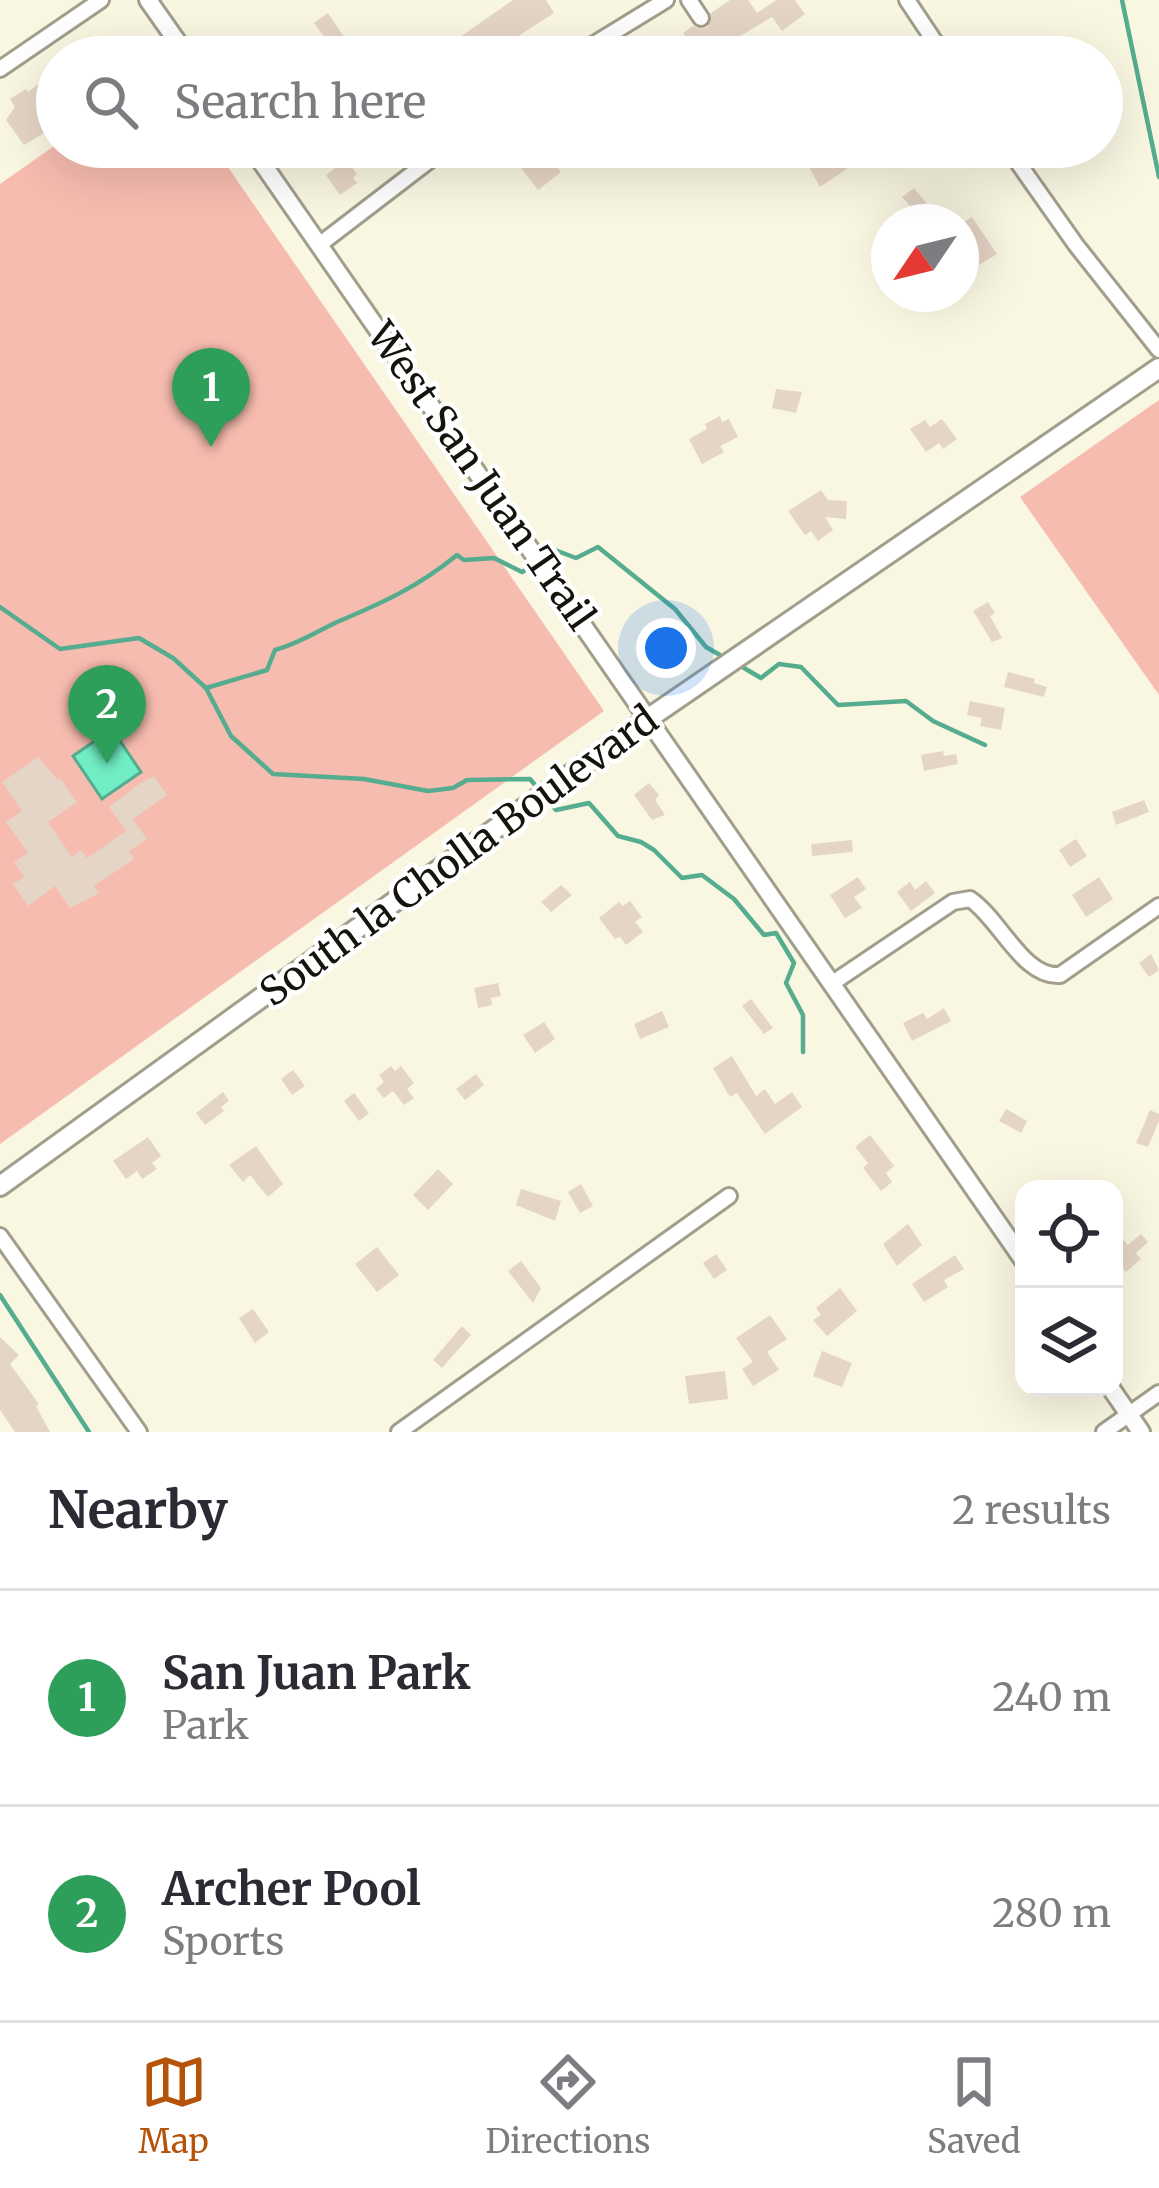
<!DOCTYPE html>
<html lang="en">
<head>
<meta charset="utf-8">
<style>
	body { margin:0; font-family:Merriweather,serif; background:#f2f2f3; color:#2b2b33 }
	.controls { position:absolute; right:36px; bottom:36px; display:grid; overflow:hidden; border-radius:24px; box-shadow:0 12px 48px #0002 }
	.controls button { width:108px; height:108px; display:grid; place-items:center; padding:0; border:0; border-bottom:3px solid #e1e1e2; background:#fff; color:#2b2b33; font:60px sans-serif }
	.compass { position:absolute; left:871px; top:204px; width:108px; height:108px; border-radius:50%; background:#fff; box-shadow:0 12px 48px #0002; rotate:235deg }
	.you { position:absolute; left:666px; top:648px; width:42px; height:42px; margin:-30px; border:9px solid #fff; border-radius:50%; background:#1a73e8; box-shadow:0 0 0 18px #1a73e833 }
	.badge { display:grid; place-items:center; width:78px; height:78px; border-radius:50%; background:#b45309; color:#fff; font-size:39px; font-weight:700 }
	.pin { position:absolute; translate:-50% -99px; filter:drop-shadow(0 3px 6px #0008) }
	.pin::after { content:''; position:absolute; top:63px; width:42px; height:36px; background:inherit; clip-path:polygon(0 0,100% 0,50% 100%) }
	.list { margin:0; padding:0; list-style:none }
	h2 { display:flex; justify-content:space-between; align-items:center; height:156px; margin:0; padding:0 48px; font-size:51px }
	h2 small { font-size:39px; font-weight:400; color:#7c7c81 }
	.list li { display:grid; grid-template-columns:78px 1fr auto; gap:36px; align-items:center; box-sizing:border-box; height:216px; padding:0 48px; border-top:3px solid #e1e1e2 }
	.list b { display:block; font-size:45px; white-space:nowrap }
	.list p { margin:0; font-size:39px; white-space:nowrap; color:#7c7c81 }
	.list em { font-size:39px; font-style:normal; color:#7c7c81 }
	.icon { flex:none; width:66px; height:66px; fill:none; stroke:currentColor; stroke-width:2; stroke-linecap:round; stroke-linejoin:round }
	.map { position:relative; flex:none; width:1159px; height:1432px; overflow:hidden }
	.search { position:absolute; background:#fff; box-shadow:0 12px 48px #0002; left:36px; right:36px; top:36px; height:132px; display:flex; align-items:center; gap:30px; box-sizing:border-box; padding:0 42px; border-radius:66px; color:#7c7c81; font-size:45px }
	.sheet { height:588px; background:#fff }
	nav { display:flex; justify-content:space-around; align-items:center; box-sizing:border-box; height:168px; border-top:3px solid #e1e1e2; background:#fff; font-size:33px; color:#7c7c81 }
	nav a { display:grid; justify-items:center; gap:6px }
	nav .on { color:#b45309 }
	.map>svg:first-child { display:block }
	.green { fill:#f7bcb0 }
	.water { fill:#71eec6; stroke:#55ac8e; stroke-width:3 }
	.lines { fill:none; stroke-linecap:round; stroke-linejoin:round }
	.stream { stroke:#55ac8e; stroke-width:4.5 }
	.building { fill:#e5d5c6 }
	.minor-casing { stroke:#a19e8b; stroke-width:20 }
	.tertiary-casing { stroke:#a19e8b; stroke-width:22 }
	.secondary-casing { stroke:#a19e8b; stroke-width:24 }
	.minor { stroke:#fff; stroke-width:14 }
	.tertiary { stroke:#fff; stroke-width:16 }
	.secondary { stroke:#fff; stroke-width:18 }
	.labels { text-anchor:middle; dominant-baseline:central; stroke-width:9; stroke-linejoin:round; paint-order:stroke }
	.street-label { font-size:39px; fill:#14130c; stroke:#fff }
</style>
</head>
<body>
<div class="map">
<svg width="1159" height="1432" viewBox="0 0 1159 1432">
	<rect width="100%" height="100%" fill="#f9f7e2"/>
	<g class="green">
		<polygon points="57,144 214,147 604,711 0,1144 0,184"/>
		<polygon points="1159,400 1159,695 1020,497"/>
	</g>
	<polygon class="water" points="112,729 141,772 102,799 73,756"/>
	<g class="lines">
		<g class="stream">
			<polyline points="1122,0 1159,177"/>
			<polyline points="550,554 555,550 576,558 598,547 675,609 706,647 720,655"/>
			<polyline points="0,607 60,649 139,638 173,658 206,688 231,736 273,774 364,779 428,791 453,788 467,780 530,779 535,785"/>
			<polyline points="744,668 761,678 779,664 801,667 838,705 906,701 933,721 985,745"/>
			<path d="M206,688l61,-18 8,-20c23,-6 41,-18 62,-28 45,-19 81,-35 120,-67l7,5 30,-2 28,14 7,-4"/>
			<polyline points="551,804 556,810 589,803 618,836 641,842 654,850 682,878 702,875 734,899 764,935 776,933 794,963 786,983 803,1015 803,1052"/>
			<polyline points="0,1295 89,1432"/>
		</g>
	</g>
	<g class="building">
		<polygon points="513,0 546,0 554,13 512,40 516,46 501,57 474,57 460,37"/>
		<polygon points="730,0 748,0 757,13 776,0 795,0 805,14 782,31 772,17 710,54 707,49 696,57 660,57 687,38 683,33 693,26 701,29 708,27 711,13"/>
		<polygon points="328,13 346,40 333,49 314,23"/>
		<polygon points="110,40 122,57 75,57 94,44 98,49"/>
		<polygon points="57,70 57,125 24,145 6,120 15,107 10,99 26,89 28,92"/>
		<polygon points="530,147 577,147 554,163 561,172 538,190 514,159"/>
		<polygon points="837,152 847,169 820,187 809,167"/>
		<polygon points="346,159 357,174 353,178 357,183 340,195 326,175"/>
		<polygon points="914,188 931,209 921,218 902,197"/>
		<polygon points="972,217 997,254 979,265 961,241 961,224"/>
		<polygon points="776,389 802,392 796,413 772,408"/>
		<polygon points="720,416 722,422 729,419 738,437 720,446 724,452 702,464 689,439 707,429 705,424"/>
		<polygon points="942,419 957,439 943,449 939,443 926,452 910,429 925,420 930,427"/>
		<polygon points="821,490 828,500 847,501 846,519 825,517 833,530 818,541 811,531 805,535 788,511"/>
		<polygon points="988,602 995,613 990,616 1002,638 992,642 973,611"/>
		<polygon points="1008,672 1035,679 1034,683 1047,687 1044,697 1004,687"/>
		<polygon points="970,701 1005,708 1001,730 980,726 982,718 967,715"/>
		<polygon points="943,751 944,756 956,754 958,764 924,771 921,755"/>
		<polygon points="38,757 58,780 60,778 77,802 48,822 72,857 81,850 87,858 126,831 109,807 139,784 154,776 167,795 133,819 147,839 129,851 134,859 94,886 99,893 70,908 55,886 28,906 13,884 24,877 14,862 28,853 6,822 22,811 2,782"/>
		<polygon points="649,783 659,795 655,800 665,815 652,820 634,795"/>
		<polygon points="1144,800 1149,812 1116,825 1112,812"/>
		<polygon points="1076,839 1087,856 1070,867 1059,850"/>
		<polygon points="852,840 853,852 812,856 811,844"/>
		<polygon points="858,877 866,889 854,897 862,908 845,918 830,895"/>
		<polygon points="1099,877 1113,899 1086,917 1072,895"/>
		<polygon points="926,881 935,893 911,911 897,892 910,882 915,890"/>
		<polygon points="561,885 572,895 551,912 541,902"/>
		<polygon points="630,901 642,917 635,922 643,932 626,945 620,937 615,939 599,918 619,902 623,906"/>
		<polygon points="1151,954 1159,970 1149,977 1139,963"/>
		<polygon points="498,983 501,996 491,998 492,1005 478,1008 474,988"/>
		<polygon points="751,999 773,1028 764,1034 742,1006"/>
		<polygon points="944,1008 951,1021 912,1041 903,1023 923,1013 927,1019"/>
		<polygon points="662,1011 669,1027 640,1039 634,1024"/>
		<polygon points="544,1022 555,1039 535,1053 523,1035"/>
		<polygon points="732,1056 756,1096 765,1089 775,1104 792,1092 802,1107 765,1134 737,1093 730,1097 713,1068"/>
		<polygon points="391,1066 395,1071 401,1066 414,1083 407,1089 414,1098 404,1105 393,1091 384,1098 376,1089 384,1082 379,1075"/>
		<polygon points="293,1070 305,1086 292,1095 281,1079"/>
		<polygon points="476,1074 484,1085 465,1100 456,1089"/>
		<polygon points="223,1092 229,1101 221,1107 224,1111 205,1125 196,1113"/>
		<polygon points="354,1093 369,1113 359,1121 344,1101"/>
		<polygon points="1006,1109 1027,1121 1021,1133 999,1121"/>
		<polygon points="1150,1110 1159,1114 1159,1121 1148,1147 1136,1143"/>
		<polygon points="870,1135 894,1166 886,1173 892,1182 881,1191 863,1168 868,1163 855,1147"/>
		<polygon points="148,1137 161,1156 152,1163 157,1169 142,1179 137,1171 126,1179 113,1161"/>
		<polygon points="256,1146 283,1184 268,1197 250,1175 243,1182 229,1165"/>
		<polygon points="438,1169 453,1184 428,1210 413,1195"/>
		<polygon points="581,1184 593,1206 580,1213 568,1192"/>
		<polygon points="521,1189 561,1201 555,1221 516,1205"/>
		<polygon points="908,1224 922,1245 897,1266 883,1244"/>
		<polygon points="1114,1229 1128,1245 1141,1234 1148,1242 1136,1253 1141,1259 1126,1272 1114,1258"/>
		<polygon points="377,1247 399,1275 377,1292 355,1264"/>
		<polygon points="716,1254 727,1270 714,1279 703,1263"/>
		<polygon points="955,1255 964,1269 944,1280 948,1287 924,1302 912,1284"/>
		<polygon points="521,1261 541,1288 533,1303 508,1271"/>
		<polygon points="840,1288 857,1311 827,1336 813,1320 821,1315 816,1308"/>
		<polygon points="253,1309 269,1332 255,1343 239,1318"/>
		<polygon points="770,1315 787,1339 767,1352 779,1370 753,1386 742,1369 753,1362 736,1338"/>
		<polygon points="462,1326 471,1335 442,1368 433,1360"/>
		<polygon points="0,1337 19,1355 10,1364 39,1404 36,1406 50,1432 15,1432 0,1410"/>
		<polygon points="822,1351 852,1363 842,1387 813,1376"/>
		<polygon points="725,1371 728,1399 689,1404 685,1376"/>
	</g>
	<g class="lines">
		<g class="minor-casing">
			<g id="minor">
				<polyline points="689,0 701,18"/>
				<polyline points="907,0 945,57"/>
				<polyline points="573,57 666,0"/>
				<polyline points="0,69 101,0"/>
				<polyline points="1007,147 1076,245 1159,350"/>
				<polyline points="319,245 447,147"/>
				<path d="M834,982l119,-80 17,-3c30,20 53,79 90,76l99,-69"/>
				<polyline points="0,1236 139,1432"/>
				<polyline points="399,1432 729,1196"/>
				<polyline points="1104,1432 1159,1393"/>
			</g>
		</g>
		<g class="tertiary-casing">
			<g id="tertiary">
				<polyline points="148,0 188,57"/>
				<polyline points="251,147 1024,1261"/>
				<polyline points="1110,1387 1141,1432"/>
			</g>
		</g>
		<g class="secondary-casing">
			<polyline id="secondary" points="0,1186 649,718 1159,368"/>
		</g>
		<use href="#minor" class="minor"/>
		<use href="#tertiary" class="tertiary"/>
		<use href="#secondary" class="secondary"/>
	</g>
	<g class="labels">
		<g class="street-label">
			<text transform="translate(481 476) rotate(55)">West San Juan Trail</text>
			<text transform="translate(459 856) rotate(-36)">South la Cholla Boulevard</text>
		</g>
	</g>
</svg>
<div class="controls">
<button><svg class="icon" aria-label="locate" viewBox="0 0 24 24"><circle cx="12" cy="12" r="6"/><path d="M12 2v4M12 18v4M2 12h4M18 12h4"/></svg></button>
<button><svg class="icon" aria-label="layers" viewBox="0 0 24 24"><path d="M12 4l9 5-9 5-9-5zM3 14l9 5 9-5"/></svg></button>
</div>
<svg class="compass" viewBox="-18 -18 36 36"><path d="M0-13l5 13h-10z" fill="#e53935"/><path d="M0 13l5-13h-10z" fill="#7c7c81"/></svg>
<div class="you"></div>
<div class="pin badge" style="left:211px;top:447px;background:#2e9e5b">1</div>
<div class="pin badge" style="left:107px;top:764px;background:#2e9e5b">2</div>
<div class="search"><svg class="icon" aria-label="search" viewBox="0 0 24 24"><circle cx="10" cy="10" r="6"/><path d="M15 15l6 6"/></svg>Search here</div>
</div>
<section class="sheet">
<h2>Nearby<small>2 results</small></h2>
<ul class="list">
<li><span class="badge" style="background:#2e9e5b">1</span><div><b>San Juan Park</b><p>Park</p></div><em>240 m</em></li>
<li><span class="badge" style="background:#2e9e5b">2</span><div><b>Archer Pool</b><p>Sports</p></div><em>280 m</em></li>
</ul>
</section>
<nav>
<a class="on"><svg class="icon" aria-label="map" viewBox="0 0 24 24"><path d="M3 6l6-2 6 2 6-2v14l-6 2-6-2-6 2zM9 4v14M15 6v14"/></svg>Map</a>
<a><svg class="icon" aria-label="directions" viewBox="0 0 24 24"><path d="M12 3l9 9-9 9-9-9zM9 14v-3h6M13 9l2 2-2 2"/></svg>Directions</a>
<a><svg class="icon" aria-label="saved" viewBox="0 0 24 24"><path d="M7 4h10v16l-5-4-5 4z"/></svg>Saved</a>
</nav>
</body>
</html>
